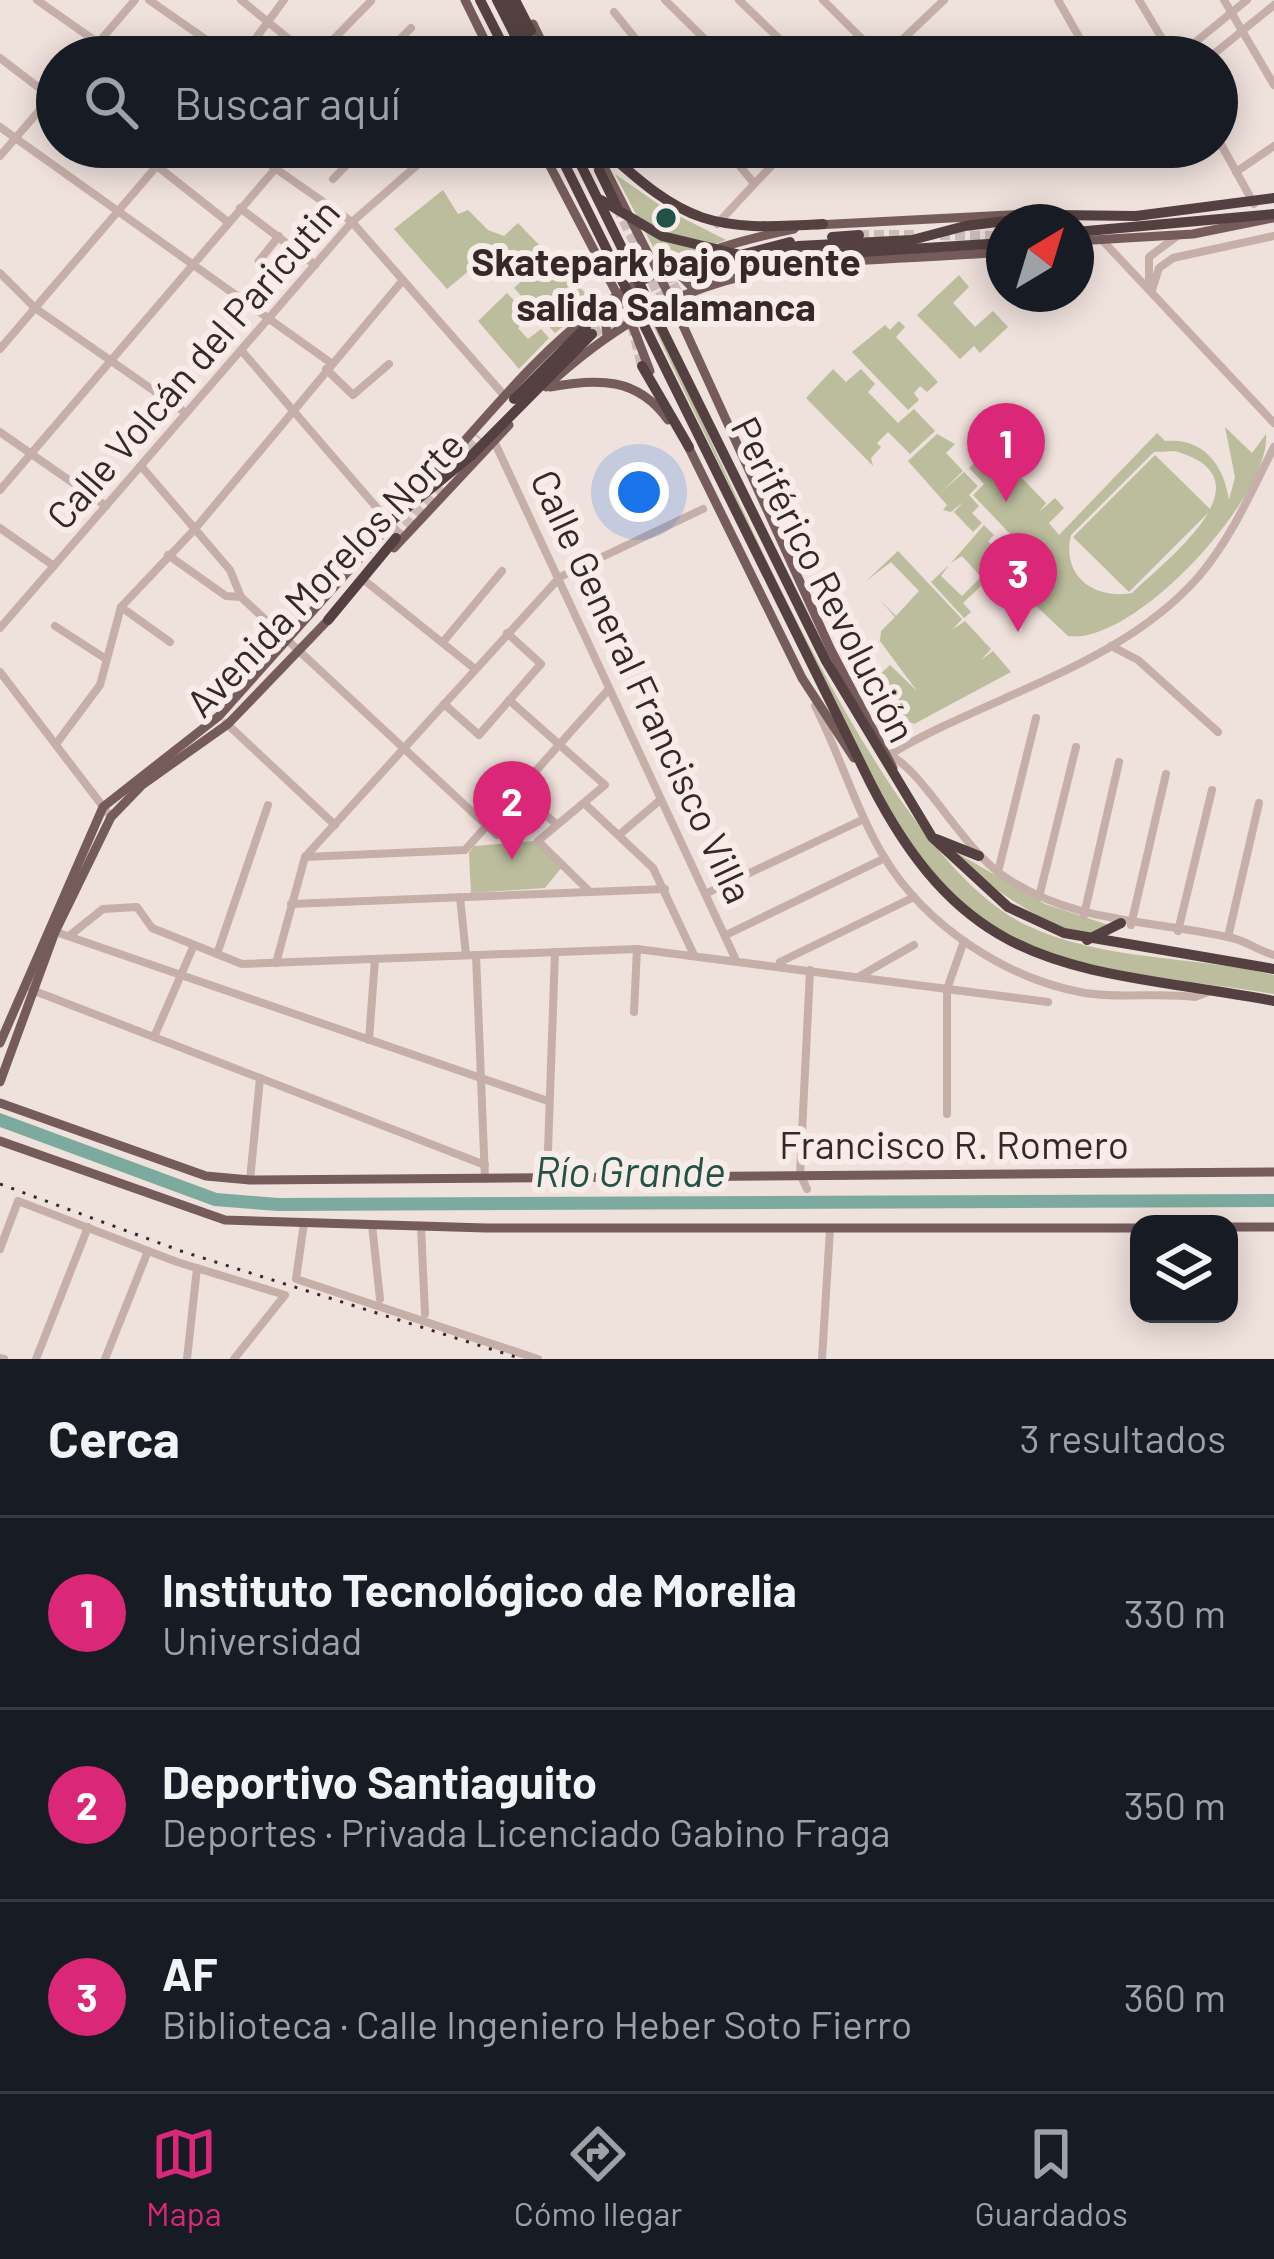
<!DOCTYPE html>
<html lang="es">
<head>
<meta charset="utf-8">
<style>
	body { margin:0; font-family:Barlow,sans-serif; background:#20242c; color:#f1f3f6 }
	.controls { position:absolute; right:36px; bottom:36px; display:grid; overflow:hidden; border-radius:24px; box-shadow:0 6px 30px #0003 }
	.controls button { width:108px; height:108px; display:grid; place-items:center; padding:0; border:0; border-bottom:3px solid #363941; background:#171b24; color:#f1f3f6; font:60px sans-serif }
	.compass { position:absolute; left:986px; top:204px; width:108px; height:108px; border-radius:50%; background:#171b24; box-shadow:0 6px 30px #0003; rotate:38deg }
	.you { position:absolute; left:639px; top:492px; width:42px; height:42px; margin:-30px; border:9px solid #fff; border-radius:50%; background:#1a73e8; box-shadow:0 0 0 18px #1a73e833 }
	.badge { display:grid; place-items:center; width:78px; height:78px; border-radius:50%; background:#db2777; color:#fff; font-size:39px; font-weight:700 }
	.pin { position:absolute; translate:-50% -99px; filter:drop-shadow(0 3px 6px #0008) }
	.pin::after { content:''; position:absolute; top:63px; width:42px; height:36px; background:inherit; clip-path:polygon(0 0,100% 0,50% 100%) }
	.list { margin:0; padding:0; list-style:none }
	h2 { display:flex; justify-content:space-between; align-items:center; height:156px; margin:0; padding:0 48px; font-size:51px }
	h2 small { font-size:39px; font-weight:400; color:#9ea1a6 }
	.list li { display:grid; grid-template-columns:78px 1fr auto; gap:36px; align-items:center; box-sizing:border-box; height:192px; padding:0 48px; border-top:3px solid #363941 }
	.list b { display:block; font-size:45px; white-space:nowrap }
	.list p { margin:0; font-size:39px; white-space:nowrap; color:#9ea1a6 }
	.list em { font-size:39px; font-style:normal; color:#9ea1a6 }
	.icon { flex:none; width:66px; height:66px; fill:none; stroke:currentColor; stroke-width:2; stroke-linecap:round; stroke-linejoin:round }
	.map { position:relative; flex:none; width:1274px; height:1359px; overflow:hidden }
	.search { position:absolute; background:#171b24; box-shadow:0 6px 30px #0003; left:36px; right:36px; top:36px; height:132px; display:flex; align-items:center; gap:30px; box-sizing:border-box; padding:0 42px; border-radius:66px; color:#9ea1a6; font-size:45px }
	.sheet { height:732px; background:#171b24 }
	nav { display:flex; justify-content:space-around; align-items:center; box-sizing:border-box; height:168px; border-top:3px solid #363941; background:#171b24; font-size:33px; color:#9ea1a6 }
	nav a { display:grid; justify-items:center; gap:6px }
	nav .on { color:#db2777 }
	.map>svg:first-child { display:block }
	.green { fill:#bbbd9d; fill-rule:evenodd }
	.water { fill:#7daa9f }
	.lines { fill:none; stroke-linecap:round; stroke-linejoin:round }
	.highway-tunnel { stroke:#cabcb8; stroke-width:10; stroke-dasharray:10 5; stroke-linecap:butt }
	.minor { stroke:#c6aea9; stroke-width:8 }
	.major { stroke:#755c5a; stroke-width:9 }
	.highway { stroke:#544040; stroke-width:10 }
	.rail { stroke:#342828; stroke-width:3; stroke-dasharray:3 9; stroke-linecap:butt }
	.poi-dot { fill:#215247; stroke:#f7ece8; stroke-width:4.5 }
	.labels { text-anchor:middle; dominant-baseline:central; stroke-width:12; stroke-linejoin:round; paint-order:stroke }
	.poi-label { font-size:39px; font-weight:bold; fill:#342828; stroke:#f7ece8 }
	.street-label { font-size:39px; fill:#342828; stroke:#f7ece8 }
	.water-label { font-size:42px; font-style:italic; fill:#215247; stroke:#f7ece8 }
</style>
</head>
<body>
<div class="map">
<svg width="1274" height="1359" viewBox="0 0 1274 1359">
	<rect width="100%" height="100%" fill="#efe1dc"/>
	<g class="green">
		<polygon points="615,174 667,210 726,240 662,264"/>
		<polygon points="443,190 458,214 468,210 488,230 504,236 518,223 594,302 555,333 514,288 529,274 518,263 505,273 489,254 447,289 394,229"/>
		<polygon points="959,275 969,287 953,303 975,327 993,311 1008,327 980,353 974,346 960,359 917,315"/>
		<polygon points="507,293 528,316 518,328 528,339 541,329 549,338 519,369 478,321"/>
		<polygon points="899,321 905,327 896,337 938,382 927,392 920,386 914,393 919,400 908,410 852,352 885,325 890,330"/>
		<path d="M657,323c72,150 222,529 367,601 78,38 168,31 250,51v19c-86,-15 -211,-19 -283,-68 -96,-65 -137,-188 -187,-288 -51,-104 -102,-208 -151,-313z"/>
		<polygon points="833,369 846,382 861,369 875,384 868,392 898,423 914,409 935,431 910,454 888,432 877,443 881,447 871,458 873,466 806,398"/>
		<path d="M1225,427l27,26 14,-19c6,60 -131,212 -198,202l-70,-66 -35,33 8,9 -7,6 -33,-36 18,-17 -8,11 21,20 19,-19 -19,-21 -11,7 33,-38 10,10 -6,6 8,8 15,-14 -38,-40 11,-11 -15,-16 23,-22 28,29 -24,24 25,-22 25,26 -7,9 16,-14 9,10 -15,15 10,12 98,-102 8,8c40,-4 59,26 64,59l6,-23zM1175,451c99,28 -8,108 -43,142 -39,7 -71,-18 -61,-58l83,-83z"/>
		<polygon points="937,434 955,444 946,453 963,471 940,493 964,472 978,486 969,495 979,506 972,513 982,523 973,532 954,512 963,502 951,512 943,510 947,505 908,461"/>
		<polygon points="1155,455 1211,510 1129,592 1073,537"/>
		<polygon points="898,551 962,619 952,630 965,621 991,649 981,660 993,651 1011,672 914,724 901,718 890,724 857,664 860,661 875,679 890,665 917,691 880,641 881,631 895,617 880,600 896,616 919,591 891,562 866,581"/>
		<polygon points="534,841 562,867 545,888 471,893 469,853 474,846"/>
		<path d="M945,846l100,58 64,21 -24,11c-57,-20 -96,-49 -140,-90z"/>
	</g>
	<polygon class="water" points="0,1113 217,1193 279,1198 1274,1194 1274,1207 278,1211 214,1206 0,1127"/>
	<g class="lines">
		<g class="highway-tunnel">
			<polyline points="538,45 544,57"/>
			<polyline points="588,147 599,170"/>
			<polyline points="617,207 642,258 642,284"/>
			<polyline points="859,235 916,235"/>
			<polyline points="940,235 1001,236"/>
			<polyline points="632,325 642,366"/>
			<polyline points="586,327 639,292 695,267"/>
			<polyline points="592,334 692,279"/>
			<polyline points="459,461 480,437"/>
			<polyline points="396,538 440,485"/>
		</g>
		<g class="minor">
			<polyline points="37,0 118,57"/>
			<polyline points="149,0 231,57"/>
			<polyline points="241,0 311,57"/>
			<polyline points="665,0 723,57"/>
			<polyline points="739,0 798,57"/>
			<polyline points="823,0 880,57"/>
			<polyline points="1058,0 1087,51"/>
			<polyline points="1139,0 1173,57"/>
			<polyline points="1224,0 1274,85"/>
			<polyline points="614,12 650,57"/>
			<polyline points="86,57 135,0"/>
			<polyline points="242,57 284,0"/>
			<polyline points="316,57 371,1"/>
			<polyline points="382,57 411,28"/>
			<polyline points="450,57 453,54"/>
			<polyline points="884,57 944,0"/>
			<polyline points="1177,57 1247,0"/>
			<polyline points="1210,57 1274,5"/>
			<polyline points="0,58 51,97"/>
			<polyline points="0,127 331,363"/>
			<polyline points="1217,137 1254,204"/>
			<polyline points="245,147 352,222 502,393"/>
			<polyline points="408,147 425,159"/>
			<polyline points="724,147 753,182"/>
			<polyline points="0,156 57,90"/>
			<polyline points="157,166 228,222"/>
			<polyline points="1236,172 1274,146"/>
			<polyline points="333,179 364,147"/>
			<polyline points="240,208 315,265"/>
			<polyline points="717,224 789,147"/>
			<polyline points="1102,240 1274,423"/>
			<polyline points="259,261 279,236"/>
			<polyline points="0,273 35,308 186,413"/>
			<polyline points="1149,285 1149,257 1176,237"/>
			<polyline points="1152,290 1159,268 1173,258 1274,236"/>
			<polyline points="0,349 173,147"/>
			<polyline points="241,350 402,537"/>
			<polyline points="326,369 353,395 389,364"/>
			<polyline points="0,432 106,506"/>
			<polyline points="494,441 735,958"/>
			<polyline points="141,466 230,570 241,597"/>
			<polyline points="0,490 294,147"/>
			<polyline points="0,528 54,566"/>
			<polyline points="168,555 226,596 241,597 497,835"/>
			<polyline points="364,580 475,669"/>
			<polyline points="121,607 170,642"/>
			<polyline points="55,626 106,659"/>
			<polyline points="0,628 352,222 438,147"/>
			<polyline points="443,642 502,571"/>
			<polyline points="1111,646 1138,660 1218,732"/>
			<polyline points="0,672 111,817"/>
			<polyline points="509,700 605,785 538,841 588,890"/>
			<polyline points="444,704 479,735 541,664 507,633"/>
			<path d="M815,706c25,49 41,104 69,151 42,69 122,122 201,136 36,6 74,-1 110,4l16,-6"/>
			<polyline points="226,723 335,825"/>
			<polyline points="56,744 100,685 121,607 194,530 403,280"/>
			<path d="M889,755c100,-60 233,-89 311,-180 32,-38 52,-85 74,-128"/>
			<path d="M889,755c32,13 72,91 113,120 72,50 149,44 230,63 14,3 27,13 42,17"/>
			<polyline points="518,791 555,823"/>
			<polyline points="585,804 653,868 693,953"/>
			<polyline points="619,835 659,801"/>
			<polyline points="305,857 465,850 609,689"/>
			<polyline points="998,872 1036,718"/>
			<polyline points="707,893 864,819"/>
			<polyline points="460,897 466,955"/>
			<polyline points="1039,897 1076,747"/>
			<polyline points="291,904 665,889"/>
			<polyline points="1084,915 1119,762"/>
			<polyline points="1131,925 1166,774"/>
			<polyline points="50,930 548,1101"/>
			<polyline points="1178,931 1212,790"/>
			<polyline points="726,935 885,858"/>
			<polyline points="69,936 103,909 137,907 152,928 242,964 637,949 1048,1002"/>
			<polyline points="1228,937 1259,803"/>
			<polyline points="217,954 268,805"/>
			<polyline points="476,955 485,1179"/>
			<polyline points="780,962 914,897"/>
			<polyline points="276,963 305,857 560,577 703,509"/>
			<polyline points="860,976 914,945"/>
			<polyline points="32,990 485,1165"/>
			<polyline points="634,1012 637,949"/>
			<polyline points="154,1037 194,945"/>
			<polyline points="369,1040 375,959"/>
			<polyline points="947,1114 947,989 964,941"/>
			<polyline points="547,1179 555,952"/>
			<polyline points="250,1180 260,1078"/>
			<polyline points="807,1189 800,1174 810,970"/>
			<polyline points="304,1223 296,1279 538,1359"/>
			<polyline points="372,1225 380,1299"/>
			<polyline points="421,1226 425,1314"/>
			<polyline points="0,1249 18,1201 177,1262 285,1295 234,1359"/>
			<polyline points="0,1358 4,1359"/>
			<polyline points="36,1359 88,1227"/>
			<polyline points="105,1359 148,1251"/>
			<polyline points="187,1359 197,1268"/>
			<polyline points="822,1359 830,1229"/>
		</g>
		<g class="major">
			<polyline points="465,0 493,57"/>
			<polyline points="533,24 549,57"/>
			<polyline points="540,147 630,319 650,371"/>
			<polyline points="594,147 670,297 831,650 893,768"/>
			<polyline points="816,225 1027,214"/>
			<polyline points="1076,241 1193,234 1273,218"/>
			<polyline points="589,315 605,317 607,335"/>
			<polyline points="681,317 693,288 678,273 682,261"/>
			<path d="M546,387c153,-141 266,-120 458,-135"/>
			<path d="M550,387c47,-9 88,-10 118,33"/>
			<polyline points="687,444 802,678 854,758"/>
			<path d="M416,495c128,-140 177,-226 378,-266"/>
			<polyline points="394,548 509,425"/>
			<polyline points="0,1043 103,807 219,716 401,512"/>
			<polyline points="0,1082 55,932 111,817 142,785 228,724 330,618"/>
			<polyline points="0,1103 206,1176 250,1180 1274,1172"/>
			<polyline points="0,1141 225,1220 486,1228 1139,1228"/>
			<polyline points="1229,1227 1274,1227"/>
		</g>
		<g class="highway">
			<polyline points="480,0 509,57"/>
			<polyline points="497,0 526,57"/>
			<polyline points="506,0 537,57"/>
			<polyline points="515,0 531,31"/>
			<path d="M556,147l314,635c101,199 209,183 404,219"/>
			<polyline points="572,147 826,661 932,837 1008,907 1064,933 1274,969"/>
			<path d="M602,147c84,78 109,84 221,77"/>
			<polyline points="599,170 617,207"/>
			<polyline points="601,200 662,236 749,257"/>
			<polyline points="1076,232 1274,214"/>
			<polyline points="1001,236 1004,236"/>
			<polyline points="832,237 859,235"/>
			<polyline points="768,258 1004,243"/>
			<polyline points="695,267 790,242"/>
			<polyline points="695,278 798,246 912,240 965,226 1054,215 1136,216 1274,198"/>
			<polyline points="642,366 689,447"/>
			<polyline points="514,399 586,327"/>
			<polyline points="396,517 472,455 592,334"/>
			<polyline points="328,620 396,538"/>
			<polyline points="936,839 979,856"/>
			<polyline points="1087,940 1121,923"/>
		</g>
		<polyline class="rail" points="0,1184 181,1251 522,1359"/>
	</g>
	<circle class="poi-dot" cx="666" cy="218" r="12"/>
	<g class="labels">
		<g class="poi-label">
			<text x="666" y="260">Skatepark bajo puente<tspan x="666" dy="45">salida Salamanca</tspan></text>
		</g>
		<g class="street-label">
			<text transform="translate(192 363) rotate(-49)">Calle Volcán del Paricutin</text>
			<text transform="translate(324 573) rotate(-46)">Avenida Morelos Norte</text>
			<text transform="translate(825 579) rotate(63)">Periférico Revolución</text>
			<text transform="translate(643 686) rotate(65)">Calle General Francisco Villa</text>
			<text x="954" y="1143">Francisco R. Romero</text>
		</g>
		<g class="water-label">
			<text x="630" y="1170">Río Grande</text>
		</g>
	</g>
</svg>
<div class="controls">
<button><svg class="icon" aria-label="layers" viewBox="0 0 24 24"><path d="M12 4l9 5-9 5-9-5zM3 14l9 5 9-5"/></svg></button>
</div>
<svg class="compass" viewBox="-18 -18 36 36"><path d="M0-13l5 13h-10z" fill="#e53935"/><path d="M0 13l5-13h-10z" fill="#9ea1a6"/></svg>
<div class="you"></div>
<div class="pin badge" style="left:1006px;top:502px">1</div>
<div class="pin badge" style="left:512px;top:860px">2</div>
<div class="pin badge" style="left:1018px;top:632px">3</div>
<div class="search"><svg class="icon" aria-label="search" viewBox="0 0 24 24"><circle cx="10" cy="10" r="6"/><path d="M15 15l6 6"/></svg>Buscar aquí</div>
</div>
<section class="sheet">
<h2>Cerca<small>3 resultados</small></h2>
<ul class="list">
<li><span class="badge">1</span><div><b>Instituto Tecnológico de Morelia</b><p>Universidad</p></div><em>330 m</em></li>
<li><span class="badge">2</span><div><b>Deportivo Santiaguito</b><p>Deportes · Privada Licenciado Gabino Fraga</p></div><em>350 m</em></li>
<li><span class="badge">3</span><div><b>AF</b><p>Biblioteca · Calle Ingeniero Heber Soto Fierro</p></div><em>360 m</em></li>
</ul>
</section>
<nav>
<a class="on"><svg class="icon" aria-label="map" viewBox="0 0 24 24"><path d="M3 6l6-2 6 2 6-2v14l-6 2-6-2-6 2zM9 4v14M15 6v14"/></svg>Mapa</a>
<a><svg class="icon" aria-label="directions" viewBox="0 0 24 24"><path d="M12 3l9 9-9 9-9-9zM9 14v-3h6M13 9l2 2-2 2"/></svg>Cómo llegar</a>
<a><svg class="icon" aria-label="saved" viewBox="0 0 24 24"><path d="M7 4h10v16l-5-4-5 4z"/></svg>Guardados</a>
</nav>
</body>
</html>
